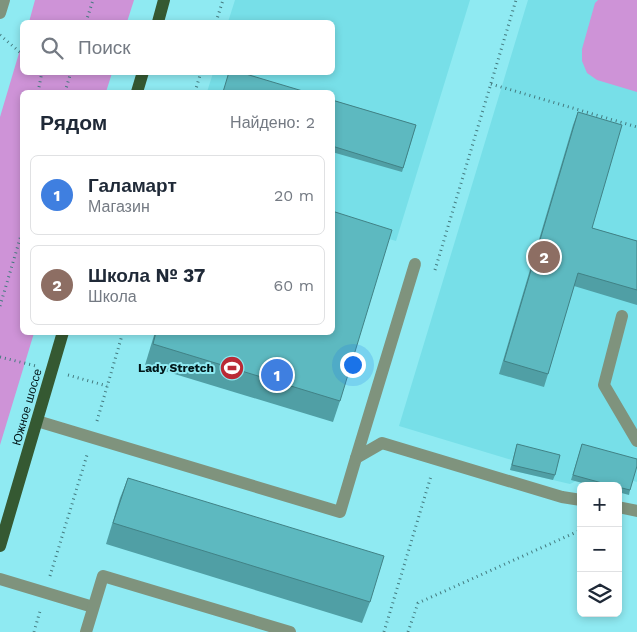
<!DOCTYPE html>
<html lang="ru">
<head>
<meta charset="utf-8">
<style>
	body { margin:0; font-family:"Work Sans",sans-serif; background:#f6f6f7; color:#1f2937 }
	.controls { position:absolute; right:15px; bottom:15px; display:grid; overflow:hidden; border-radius:8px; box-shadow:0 2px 8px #0003 }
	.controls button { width:45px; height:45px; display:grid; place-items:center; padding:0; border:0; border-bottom:1px solid #e0e1e3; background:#fff; color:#1f2937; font:25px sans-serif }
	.you { position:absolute; left:352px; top:364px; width:18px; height:18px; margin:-12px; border:4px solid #fff; border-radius:50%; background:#1a73e8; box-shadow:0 0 0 8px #1a73e833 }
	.badge { display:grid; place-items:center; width:32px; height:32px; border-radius:50%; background:#b45309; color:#fff; font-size:16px; font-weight:700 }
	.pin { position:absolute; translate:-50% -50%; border:2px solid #fff; box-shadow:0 1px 5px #0006 }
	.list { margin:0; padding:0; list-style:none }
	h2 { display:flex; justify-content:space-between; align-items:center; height:65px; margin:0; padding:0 20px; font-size:21px }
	h2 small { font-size:16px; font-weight:400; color:#747a83 }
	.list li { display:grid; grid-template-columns:32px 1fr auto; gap:15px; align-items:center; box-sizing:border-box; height:80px; margin:0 10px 10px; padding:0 10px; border:1px solid #e0e1e3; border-radius:8px }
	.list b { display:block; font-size:19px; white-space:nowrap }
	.list p { margin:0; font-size:16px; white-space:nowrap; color:#747a83 }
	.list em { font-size:16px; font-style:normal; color:#747a83 }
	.icon { flex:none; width:28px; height:28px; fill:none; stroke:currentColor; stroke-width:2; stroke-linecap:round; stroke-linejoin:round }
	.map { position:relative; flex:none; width:637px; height:632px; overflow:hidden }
	.search { position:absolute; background:#fff; box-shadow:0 2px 8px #0003; left:20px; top:20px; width:315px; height:55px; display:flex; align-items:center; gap:12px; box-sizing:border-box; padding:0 18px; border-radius:8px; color:#747a83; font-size:19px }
	.panel { position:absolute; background:#fff; box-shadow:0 2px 8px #0003; left:20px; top:90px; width:315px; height:245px; border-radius:8px }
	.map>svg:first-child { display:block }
	.built { fill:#77dfe8 }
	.green { fill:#ce93d7 }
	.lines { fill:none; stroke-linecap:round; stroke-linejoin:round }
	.path { stroke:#447a7f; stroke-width:3; stroke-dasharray:1 4; stroke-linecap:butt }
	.minor { stroke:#7f937d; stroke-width:12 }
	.major { stroke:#355932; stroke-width:12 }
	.wall { fill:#509fa5 }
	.building { fill:#5db9c0; stroke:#418286 }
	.labels { text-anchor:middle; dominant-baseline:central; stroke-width:4; stroke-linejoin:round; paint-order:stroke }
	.poi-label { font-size:12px; font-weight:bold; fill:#001517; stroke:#8feaf2; text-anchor:end }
	.street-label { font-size:12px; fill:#001517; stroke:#8feaf2 }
</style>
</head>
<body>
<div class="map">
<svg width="637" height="632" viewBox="0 0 637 632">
	<rect width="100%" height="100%" fill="#8feaf2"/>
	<g class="built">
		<polygon points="235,0 470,0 396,241 333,222 332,92 207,92 213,73 332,72 332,22 228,22"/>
		<polygon points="528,0 637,0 637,482 633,481 618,486 594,486 576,481 570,484 510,470 512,460 399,426"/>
	</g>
	<g class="green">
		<polygon points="35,0 134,0 127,22 29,22"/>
		<polygon points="598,0 637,0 637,92 597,80 587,73 582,61 582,49 595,3"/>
		<polygon points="22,43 22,72 112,73 106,92 22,92 22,332 34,333 0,445 0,117"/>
	</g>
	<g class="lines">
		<g class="path">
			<polyline points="86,22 93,0"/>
			<polyline points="216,22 223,0"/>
			<polyline points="0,35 22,54"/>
			<polyline points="491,84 637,127"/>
			<polyline points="38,92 42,72"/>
			<polyline points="65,92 71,72"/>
			<polyline points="195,92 201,72"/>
			<polyline points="435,270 516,0"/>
			<polyline points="0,306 22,232"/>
			<polyline points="0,357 36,366"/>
			<polyline points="68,375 107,386"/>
			<polyline points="97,421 123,332"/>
			<polyline points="50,576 87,455"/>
			<polyline points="34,632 40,611"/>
			<polyline points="384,632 431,476"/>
			<polyline points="408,632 418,603 581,530"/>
		</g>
		<g class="minor">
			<polyline points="0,13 4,0"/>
			<polyline points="622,316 604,385 637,441"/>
			<polyline points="37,421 340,512 356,458 382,443 562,497 581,500"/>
			<polyline points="356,458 415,264"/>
			<polyline points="618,507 637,511"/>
			<polyline points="0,579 93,607"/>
			<polyline points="86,632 103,576 290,632"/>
		</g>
		<g class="major">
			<polyline points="158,22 164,0"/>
			<polyline points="137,92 143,72"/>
			<polyline points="0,546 63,332"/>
		</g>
	</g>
	<g class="wall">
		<polygon points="332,100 416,125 402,172 332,152"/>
		<polygon points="578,112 592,228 637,241 637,305 574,286 548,374 544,387 499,374 573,125"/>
		<polygon points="155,332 332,332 340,401 333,422 145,365"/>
		<polygon points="517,444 555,475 553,480 510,470"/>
		<polygon points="582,444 630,490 629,495 618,492 618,486 594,486 571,480"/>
		<polygon points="128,478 370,602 362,623 106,544 120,498"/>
	</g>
	<g class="building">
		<polygon points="229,72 239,72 306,92 223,92"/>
		<polygon points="332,100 416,125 403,168 332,146"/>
		<polygon points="578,112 622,125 592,228 637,241 637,290 578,273 548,374 504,361"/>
		<polygon points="332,211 392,230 340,401 153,344 156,332 332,332"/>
		<polygon points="517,444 560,455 555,475 512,465"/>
		<polygon points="582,444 637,459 637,466 630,490 618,487 618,486 613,486 573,475"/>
		<polygon points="128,478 384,556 370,602 113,523"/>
	</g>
	<defs>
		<g id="stadium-disc" transform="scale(1.25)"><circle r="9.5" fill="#ba2a36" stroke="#8feaf2"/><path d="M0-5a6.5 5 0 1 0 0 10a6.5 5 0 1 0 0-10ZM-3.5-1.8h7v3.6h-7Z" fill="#fff"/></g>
	</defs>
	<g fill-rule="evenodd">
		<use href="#stadium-disc" x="232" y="368"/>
	</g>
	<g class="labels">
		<g class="poi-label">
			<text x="214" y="368">Lady Stretch</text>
		</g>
		<g class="street-label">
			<text transform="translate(27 407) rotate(-74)">Южное шоссе</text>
		</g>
	</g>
</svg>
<div class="controls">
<button>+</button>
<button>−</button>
<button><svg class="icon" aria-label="layers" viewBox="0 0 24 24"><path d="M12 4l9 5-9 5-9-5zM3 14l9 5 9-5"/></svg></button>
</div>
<div class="you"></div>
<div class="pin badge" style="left:277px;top:375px;background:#3f7fe0">1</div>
<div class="pin badge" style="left:544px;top:257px;background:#8d6e63">2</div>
<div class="search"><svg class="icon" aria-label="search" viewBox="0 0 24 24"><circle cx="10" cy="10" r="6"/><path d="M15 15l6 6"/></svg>Поиск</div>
<section class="panel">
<h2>Рядом<small>Найдено: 2</small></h2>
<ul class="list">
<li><span class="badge" style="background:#3f7fe0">1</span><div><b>Галамарт</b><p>Магазин</p></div><em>20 m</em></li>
<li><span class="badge" style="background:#8d6e63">2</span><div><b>Школа № 37</b><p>Школа</p></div><em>60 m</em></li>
</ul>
</section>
</div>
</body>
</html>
